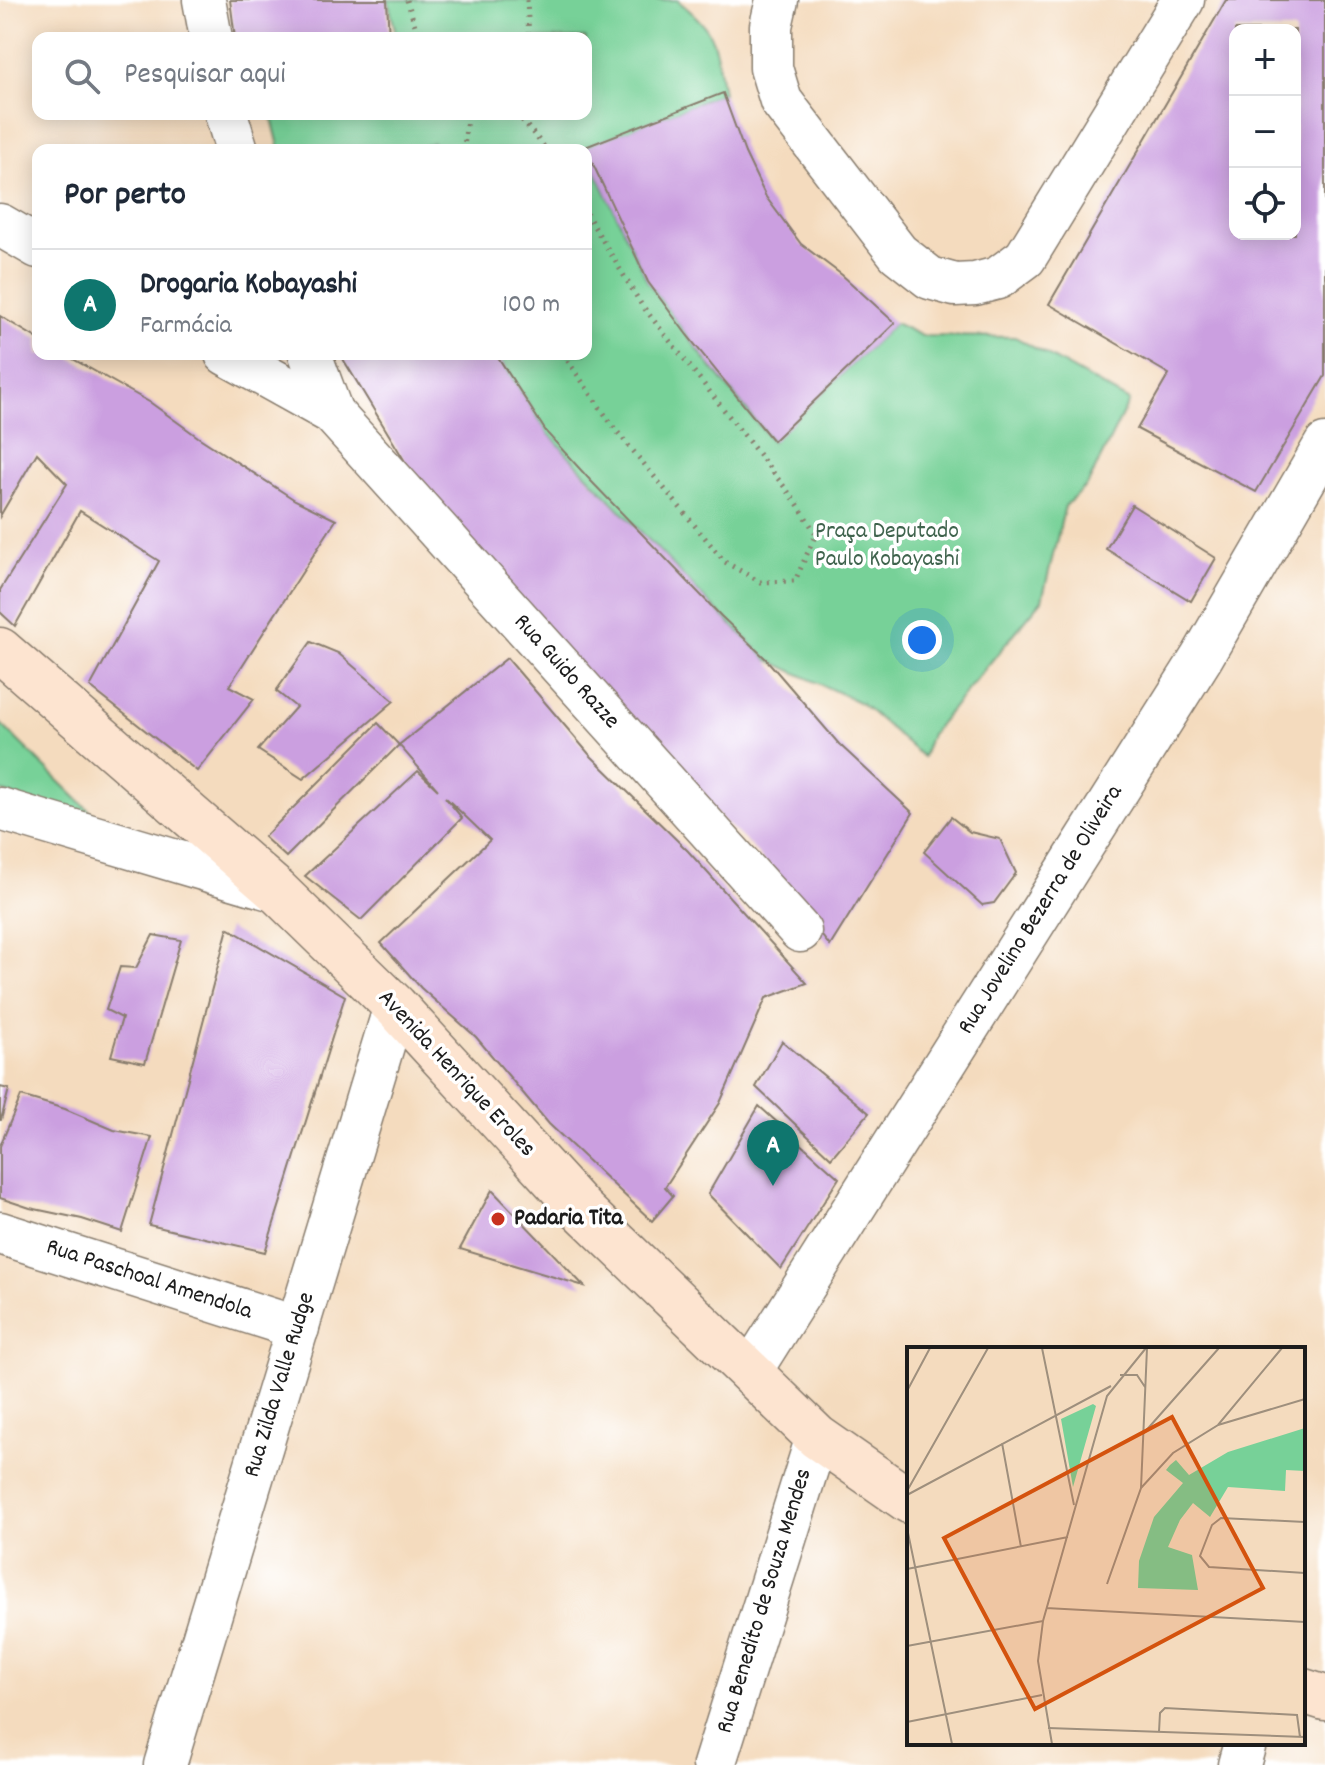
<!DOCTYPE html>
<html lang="pt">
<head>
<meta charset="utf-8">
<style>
	body { margin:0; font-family:Dekko,sans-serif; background:#f6f6f7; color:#1f2937 }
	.controls { position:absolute; right:24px; top:24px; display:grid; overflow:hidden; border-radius:16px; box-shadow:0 4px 20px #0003 }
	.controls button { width:72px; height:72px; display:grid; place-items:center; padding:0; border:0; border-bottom:2px solid #e0e1e3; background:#fff; color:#1f2937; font:40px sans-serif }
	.you { position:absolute; left:922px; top:640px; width:28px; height:28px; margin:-20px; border:6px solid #fff; border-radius:50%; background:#1a73e8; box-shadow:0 0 0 12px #1a73e833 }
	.badge { display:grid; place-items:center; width:52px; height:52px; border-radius:50%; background:#0f766e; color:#fff; font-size:26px; font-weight:700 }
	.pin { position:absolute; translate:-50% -66px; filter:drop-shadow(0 2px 4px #0008) }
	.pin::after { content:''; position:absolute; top:42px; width:28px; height:24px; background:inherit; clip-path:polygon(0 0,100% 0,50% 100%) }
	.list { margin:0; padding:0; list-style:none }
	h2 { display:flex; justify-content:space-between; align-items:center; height:104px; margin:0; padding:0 32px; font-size:34px }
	h2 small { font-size:26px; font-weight:400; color:#747a83 }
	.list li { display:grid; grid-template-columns:52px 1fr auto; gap:24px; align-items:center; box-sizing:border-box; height:112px; padding:0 32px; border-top:2px solid #e0e1e3 }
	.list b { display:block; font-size:30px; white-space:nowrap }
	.list p { margin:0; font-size:26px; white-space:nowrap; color:#747a83 }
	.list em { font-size:26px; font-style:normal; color:#747a83 }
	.icon { flex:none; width:44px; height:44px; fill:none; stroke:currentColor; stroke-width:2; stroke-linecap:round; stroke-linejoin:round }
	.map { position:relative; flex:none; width:1325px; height:1765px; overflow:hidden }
	.search { position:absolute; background:#fff; box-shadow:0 4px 20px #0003; left:32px; top:32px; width:560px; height:88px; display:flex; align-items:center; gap:20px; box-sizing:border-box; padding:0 28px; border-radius:16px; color:#747a83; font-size:30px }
	.panel { position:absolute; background:#fff; box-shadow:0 4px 20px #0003; left:32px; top:144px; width:560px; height:216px; border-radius:16px }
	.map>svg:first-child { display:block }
	.green { fill:#77d198; stroke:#4a765a; stroke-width:2 }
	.building { fill:#cb9fe0; fill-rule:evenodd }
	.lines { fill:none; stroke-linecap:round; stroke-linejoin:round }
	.street-casing { stroke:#887c6d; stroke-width:45 }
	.secondary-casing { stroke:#887c6d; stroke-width:47 }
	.path { stroke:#887c6d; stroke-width:5; stroke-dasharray:2 6; stroke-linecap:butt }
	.street { stroke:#fff; stroke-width:42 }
	.secondary { stroke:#fde4d0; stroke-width:44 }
	.poi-dot { fill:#c8321e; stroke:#fff; stroke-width:3 }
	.labels { text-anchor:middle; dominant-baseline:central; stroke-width:7; stroke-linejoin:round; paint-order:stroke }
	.park-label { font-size:24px; fill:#40644e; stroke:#fff }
	.street-label { font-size:24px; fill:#1c1c1c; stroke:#fff }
	.poi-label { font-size:24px; font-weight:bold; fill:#1c1c1c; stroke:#fff; text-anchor:start }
	.inset-road { fill:none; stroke:#9e8f7d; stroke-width:2 }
	.view { fill:#d4530e; fill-opacity:0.15; stroke:#d4530e; stroke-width:4 }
	.inset-edge { fill:none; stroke:#1c1c1c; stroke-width:4 }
</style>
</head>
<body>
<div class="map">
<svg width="1325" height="1765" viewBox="0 0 1325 1765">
	<rect width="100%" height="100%" fill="#fff"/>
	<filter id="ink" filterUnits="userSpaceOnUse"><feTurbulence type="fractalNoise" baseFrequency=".0125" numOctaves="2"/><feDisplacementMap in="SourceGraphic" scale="16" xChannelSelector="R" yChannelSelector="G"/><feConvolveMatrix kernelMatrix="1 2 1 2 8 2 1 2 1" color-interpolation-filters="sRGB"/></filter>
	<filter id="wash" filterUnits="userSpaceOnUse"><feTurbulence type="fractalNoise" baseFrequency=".006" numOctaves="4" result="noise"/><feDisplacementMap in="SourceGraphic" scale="32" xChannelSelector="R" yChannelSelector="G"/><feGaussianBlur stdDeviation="1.8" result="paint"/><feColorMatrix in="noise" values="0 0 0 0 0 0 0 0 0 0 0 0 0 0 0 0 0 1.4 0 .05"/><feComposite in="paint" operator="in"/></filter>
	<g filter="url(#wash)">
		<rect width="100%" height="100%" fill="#f4dbbe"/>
		<g class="green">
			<path d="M388,0h289c42,33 37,43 46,93l-138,55 63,134 56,76 68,83 123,-118 27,13 93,1 114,64 -41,83 -23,22 -23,94 -111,134 -8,23 -62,-54 -95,-44 -67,-66 -152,-160 -51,-79h90v-204h-149l-4,-8 -18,8h-135l-9,-36h315v-76h-189z"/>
			<polygon points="0,723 104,825 0,791"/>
		</g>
		<g id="blocks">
			<g class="building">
				<polygon points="230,0 387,0 389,38 235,38"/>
				<path d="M1226,0h99v376l-69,116 -119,-63 32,-55 -120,-70zM1235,30h60v204h-60z"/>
				<polygon points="723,93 745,153 766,197 801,244 842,275 895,323 773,441 687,335 648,282 585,147"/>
				<polygon points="0,316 38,339 38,354 64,354 151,403 198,437 295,500 336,520 229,686 254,699 197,771 90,687 159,561 80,511 15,626 0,612 0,590 67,484 37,453 0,516"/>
				<polygon points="340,354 496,354 547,433 590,480 721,616 766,659 839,744 913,813 830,946 752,847 661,762 446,520 406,463"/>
				<polygon points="1132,505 1216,558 1191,601 1106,549"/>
				<polygon points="311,642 338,653 394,701 303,779 258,750 296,707 276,691"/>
				<polygon points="507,658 589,754 688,851 807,983 766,998 720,1103 665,1187 673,1196 652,1221 549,1124 476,1037 421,988 381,943 490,840 445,797 462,818 361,920 305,876 418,771 438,790 399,745"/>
				<polygon points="378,723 399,745 286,857 264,837"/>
				<polygon points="951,817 970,832 1000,839 1016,873 994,903 982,905 924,852"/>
				<polygon points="228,928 345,996 265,1252 149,1225"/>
				<polygon points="153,935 181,940 145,1063 111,1056 122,1018 106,1010 120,967 136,968"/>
				<polygon points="782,1041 869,1113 831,1158 756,1087"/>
				<polygon points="0,1087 9,1089 1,1120 0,1120"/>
				<polygon points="21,1096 65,1109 114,1130 152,1137 122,1232 82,1219 30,1208 0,1198 0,1146"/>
				<polygon points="759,1106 839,1178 781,1269 708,1194"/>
				<polygon points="492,1190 584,1286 460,1249"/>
			</g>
		</g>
	</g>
	<g filter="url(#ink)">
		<use href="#blocks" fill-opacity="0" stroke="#887c6d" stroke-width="2"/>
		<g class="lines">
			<g class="street-casing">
				<g id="street">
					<polyline points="204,0 211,38"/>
					<polyline points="777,0 771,26 771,68 781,101 898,253 930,278 955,285 975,284 998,278 1025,258 1183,0"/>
					<polyline points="226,114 237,150"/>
					<polyline points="0,225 38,247"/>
					<polyline points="226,354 332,413 800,931"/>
					<polyline points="310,354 332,413"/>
					<polyline points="0,809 277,891"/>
					<polyline points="0,1233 298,1328"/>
					<polyline points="750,1372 1202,657 1325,445"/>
					<polyline points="165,1765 395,1006"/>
					<polyline points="714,1765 817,1437"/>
					<polyline points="1239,1765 1245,1743"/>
				</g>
			</g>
			<g class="secondary-casing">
				<g id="secondary">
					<polyline points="0,650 277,891 395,1006 581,1209 817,1437 909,1501"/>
					<polyline points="1303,1691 1325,1698"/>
				</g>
			</g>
			<g class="path">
				<polyline points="407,0 419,38"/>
				<polyline points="527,0 529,38"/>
				<polyline points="517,114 547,150"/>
				<polyline points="464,150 467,114"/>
				<polyline points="563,354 615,429 725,562 760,582 795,581 816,534 797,503 641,304 586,213"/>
			</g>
			<use href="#street" class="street"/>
			<use href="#secondary" class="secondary"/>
		</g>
	</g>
	<circle class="poi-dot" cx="498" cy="1219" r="8"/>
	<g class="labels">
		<g class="park-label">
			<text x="887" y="532">Praça Deputado<tspan x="887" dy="28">Paulo Kobayashi</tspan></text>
		</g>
		<g class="street-label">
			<text transform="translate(566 672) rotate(48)">Rua Guido Razze</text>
			<text transform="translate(1041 910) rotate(-58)">Rua Jovelino Bezerra de Oliveira</text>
			<text transform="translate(456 1074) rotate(47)">Avenida Henrique Eroles</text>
			<text transform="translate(149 1280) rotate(18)">Rua Paschoal Amendola</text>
			<text transform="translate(280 1385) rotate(-73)">Rua Zilda Valle Rudge</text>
			<text transform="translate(765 1601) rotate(-73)">Rua Benedito de Souza Mendes</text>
		</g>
		<g class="poi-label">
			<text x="514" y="1219">Padaria Tita</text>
		</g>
	</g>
	<g transform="translate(907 1347)">
		<rect width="398" height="398" fill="#f4dbbe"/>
		<path d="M186,57l3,2 -23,81 -12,-68zM398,81v43l-19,-1 -1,21 -57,-4 -18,30 -17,-14 -13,17 -12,27 24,8 6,35 -60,-2 1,-27 15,-44 29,-34 -17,-13 4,-5 6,-5 13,15 39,-23z" fill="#77d198"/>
		<path class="inset-road" d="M135,1l32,157M213,28h17l8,12M0,44l23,-43M311,78l87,-26M236,87l76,-86M95,96l19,104M234,141l32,-35 45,-28 64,-77M0,144l81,-143M0,148l204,-109M398,175l-84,-4 -9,7 -12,31 9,11 96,6M0,181l45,216M0,222l161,-32M200,237l34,-96 6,-140M139,261l259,14M0,299l136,-25M0,375l135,-27M141,381l257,9M252,385l1,-19 5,-5 132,7 3,22M145,397l-14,-83 5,-40 64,-225 39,-48"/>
		<path class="view" d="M265,70l91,171 -228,121 -91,-171z"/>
		<rect width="398" height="398" class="inset-edge"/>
	</g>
</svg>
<div class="controls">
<button>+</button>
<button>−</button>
<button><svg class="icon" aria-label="locate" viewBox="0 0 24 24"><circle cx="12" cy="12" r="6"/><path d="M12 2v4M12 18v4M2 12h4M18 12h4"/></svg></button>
</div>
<div class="you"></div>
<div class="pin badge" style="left:773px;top:1186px">A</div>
<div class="search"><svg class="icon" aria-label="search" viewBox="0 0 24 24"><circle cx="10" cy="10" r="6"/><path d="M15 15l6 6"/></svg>Pesquisar aqui</div>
<section class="panel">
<h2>Por perto<small></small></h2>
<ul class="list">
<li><span class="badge">A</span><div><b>Drogaria Kobayashi</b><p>Farmácia</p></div><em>100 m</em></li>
</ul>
</section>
</div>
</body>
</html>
